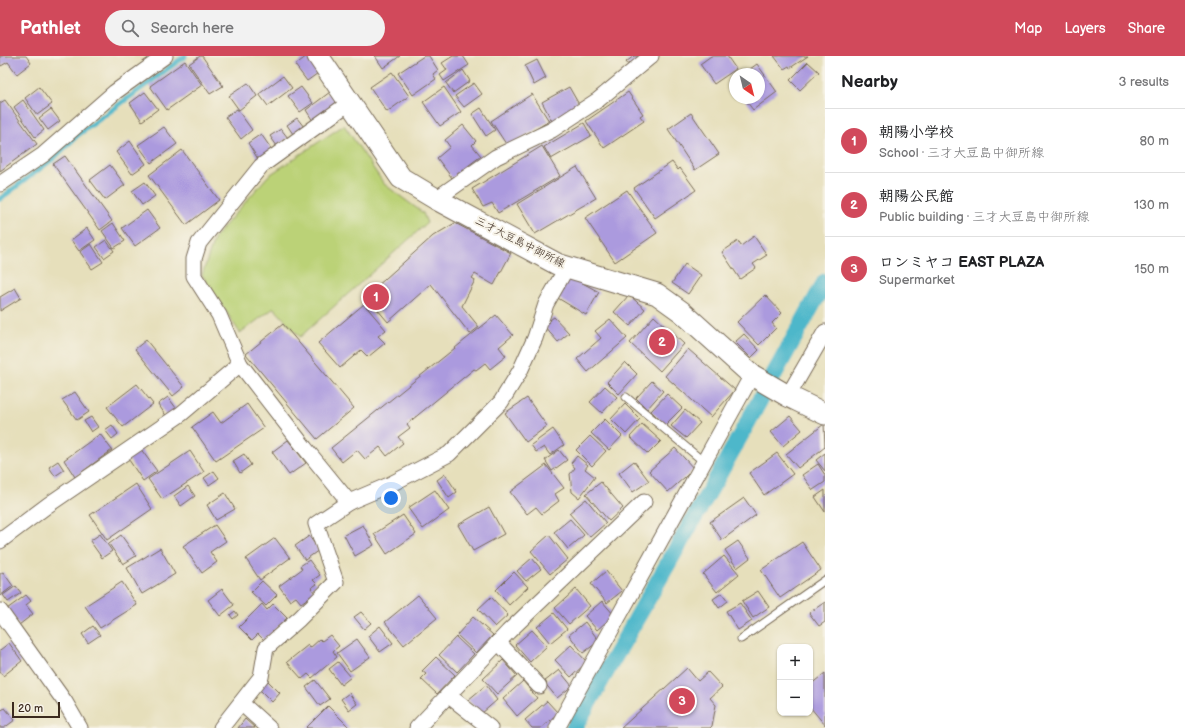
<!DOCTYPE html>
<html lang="en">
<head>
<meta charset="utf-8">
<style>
	body { margin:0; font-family:"Balsamiq Sans","Klee One",sans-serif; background:#f2f2f2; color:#202124 }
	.controls { position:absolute; right:12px; bottom:12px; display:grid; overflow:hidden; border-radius:8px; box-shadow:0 1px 3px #0004 }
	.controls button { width:36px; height:36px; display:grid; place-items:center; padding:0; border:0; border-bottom:1px solid #e0e0e0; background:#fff; color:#202124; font:20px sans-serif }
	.compass { position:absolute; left:729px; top:12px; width:36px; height:36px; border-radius:50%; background:#fff; box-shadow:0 1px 3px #0004; rotate:145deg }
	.scale { position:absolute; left:12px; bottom:10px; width:48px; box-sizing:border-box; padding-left:4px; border:2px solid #3b2a1e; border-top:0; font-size:11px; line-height:14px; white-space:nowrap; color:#3b2a1e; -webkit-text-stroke:3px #f7f3e8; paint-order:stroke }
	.you { position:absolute; left:391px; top:442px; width:14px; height:14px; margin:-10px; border:3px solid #fff; border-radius:50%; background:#1a73e8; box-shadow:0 0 0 6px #1a73e833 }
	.badge { display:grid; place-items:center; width:26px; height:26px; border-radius:50%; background:#d1495b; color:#fff; font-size:13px; font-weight:700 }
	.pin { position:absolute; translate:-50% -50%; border:2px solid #fff; box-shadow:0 1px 4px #0006 }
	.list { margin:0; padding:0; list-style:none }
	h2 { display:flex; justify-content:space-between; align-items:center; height:52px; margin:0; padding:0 16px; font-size:17px }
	h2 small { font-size:13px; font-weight:400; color:#757577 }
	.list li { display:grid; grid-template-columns:26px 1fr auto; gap:12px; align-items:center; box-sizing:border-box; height:64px; padding:0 16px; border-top:1px solid #e0e0e0 }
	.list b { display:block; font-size:15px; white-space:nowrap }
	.list p { margin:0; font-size:13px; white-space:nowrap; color:#757577 }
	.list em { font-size:13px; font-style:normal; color:#757577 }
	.icon { flex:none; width:22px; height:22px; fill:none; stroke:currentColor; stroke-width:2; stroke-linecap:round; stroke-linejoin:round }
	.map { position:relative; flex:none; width:825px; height:672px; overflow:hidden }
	header { display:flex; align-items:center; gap:24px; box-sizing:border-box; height:56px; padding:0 20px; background:#d1495b; color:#fff }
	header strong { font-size:19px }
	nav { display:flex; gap:22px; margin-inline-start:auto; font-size:14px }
	.search { width:280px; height:36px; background:#f2f2f2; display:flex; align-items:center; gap:10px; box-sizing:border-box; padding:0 14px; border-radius:22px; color:#757577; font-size:15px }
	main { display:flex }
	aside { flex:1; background:#fff }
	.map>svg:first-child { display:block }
	.green { fill:#bbd277; stroke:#7b7e4a }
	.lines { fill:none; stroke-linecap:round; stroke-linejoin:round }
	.stream { stroke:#4db7ca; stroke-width:5 }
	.canal { stroke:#4db7ca; stroke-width:17 }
	.building { fill:#ab9ade }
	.service-casing { stroke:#776955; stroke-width:9 }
	.minor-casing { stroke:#776955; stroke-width:17 }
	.secondary-casing { stroke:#776955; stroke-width:23 }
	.service { stroke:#fff; stroke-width:7 }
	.minor { stroke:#fff; stroke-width:15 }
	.secondary { stroke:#fff; stroke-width:21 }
	.labels { text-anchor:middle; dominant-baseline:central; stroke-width:4; stroke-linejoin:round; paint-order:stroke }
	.street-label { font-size:11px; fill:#3b2a1e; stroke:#f7f3e8 }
</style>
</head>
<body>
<header>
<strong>Pathlet</strong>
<div class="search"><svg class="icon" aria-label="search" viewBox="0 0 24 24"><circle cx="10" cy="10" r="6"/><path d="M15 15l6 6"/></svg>Search here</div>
<nav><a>Map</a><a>Layers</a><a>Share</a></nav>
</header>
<main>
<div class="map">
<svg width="825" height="672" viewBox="0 0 825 672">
	<rect width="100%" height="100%" fill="#f7f3e8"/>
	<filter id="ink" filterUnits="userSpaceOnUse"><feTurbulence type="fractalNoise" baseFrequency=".025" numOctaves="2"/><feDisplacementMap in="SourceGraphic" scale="8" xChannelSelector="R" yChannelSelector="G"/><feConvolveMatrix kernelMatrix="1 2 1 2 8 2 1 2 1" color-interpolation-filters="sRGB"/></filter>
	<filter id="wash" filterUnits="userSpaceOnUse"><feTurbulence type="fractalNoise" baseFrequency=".012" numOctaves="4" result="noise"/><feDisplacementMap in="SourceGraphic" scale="16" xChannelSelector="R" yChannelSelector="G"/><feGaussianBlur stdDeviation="0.9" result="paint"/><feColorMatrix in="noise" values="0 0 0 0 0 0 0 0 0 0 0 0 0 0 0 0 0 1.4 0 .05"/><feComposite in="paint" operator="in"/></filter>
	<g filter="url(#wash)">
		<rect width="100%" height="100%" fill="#e6dfbb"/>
		<polygon class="green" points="344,69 384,128 423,157 427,167 300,281 274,252 240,277 202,219 215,181 268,120"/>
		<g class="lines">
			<polyline class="stream" points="0,143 54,102 78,79 185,0"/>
			<polyline class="canal" points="574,672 718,420 825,226"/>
		</g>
		<g id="blocks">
			<g class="building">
				<polygon points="0,0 26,0 31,7 17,18 8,6 1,10 0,8"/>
				<polygon points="200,0 202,0 223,30 210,38 189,8"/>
				<polygon points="307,0 309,0 321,15 307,25 295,9"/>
				<polygon points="375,0 400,0 383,12"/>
				<polygon points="424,0 429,0 438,14 433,18 436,23 413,39 398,17"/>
				<polygon points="453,0 463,0 469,9 444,25 440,19 447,14 442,7"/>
				<polygon points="634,0 645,0 630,11 626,6"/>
				<polygon points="711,0 727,0 736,13 714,28 700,8"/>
				<polygon points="774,0 808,0 790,12 789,10 784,13"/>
				<polygon points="537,4 546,22 534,29 525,10"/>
				<polygon points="185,5 202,29 167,54 150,30"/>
				<polygon points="808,6 819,16 800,34 790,24"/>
				<polygon points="757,8 777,36 753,54 744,42 759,42 759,18 743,18"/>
				<polygon points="463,14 470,25 453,37 446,27"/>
				<polygon points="392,16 409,40 387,56 370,31"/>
				<polygon points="283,20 292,32 268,50 259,38"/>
				<polygon points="248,27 257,40 239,54 229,40"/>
				<polygon points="474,27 482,38 464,51 455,40"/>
				<polygon points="39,31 52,48 37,59 25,42"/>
				<polygon points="301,31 313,47 300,56 288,40"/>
				<polygon points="444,31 461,56 440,70 423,46"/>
				<polygon points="569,31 581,52 553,67 542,46"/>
				<polygon points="145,36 158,53 142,65 130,47"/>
				<polygon points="330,36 338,48 313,65 306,54"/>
				<polygon points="628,36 643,58 640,60 644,65 604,92 586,65"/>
				<polygon points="532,38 549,65 508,91 491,65"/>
				<polygon points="5,44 37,88 0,115 0,47"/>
				<polygon points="23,44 44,74 35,81 14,51"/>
				<polygon points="481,52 495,74 486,80 472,58"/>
				<polygon points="51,53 60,65 48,74 39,62"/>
				<polygon points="237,53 252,74 241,83 225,61"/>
				<polygon points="691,57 719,98 695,114 668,73"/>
				<polygon points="297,62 304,71 293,78 287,69"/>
				<polygon points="584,67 591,80 551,103 544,91"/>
				<polygon points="463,69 476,85 472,89 481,100 452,122 437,102 450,91 445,84"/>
				<polygon points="164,71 177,88 151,107 138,89"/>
				<polygon points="281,73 288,82 277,90 270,80"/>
				<polygon points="261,78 272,94 258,103 248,87"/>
				<polygon points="130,85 146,108 132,118 116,96"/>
				<polygon points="542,90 560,120 498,157 492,147 483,151 472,133"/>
				<polygon points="182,94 219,144 186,169 149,119"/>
				<polygon points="65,100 112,165 100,174 53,108"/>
				<polygon points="672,106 678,114 680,112 696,134 655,162 634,132"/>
				<polygon points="110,109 125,129 105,144 90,124"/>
				<polygon points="577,111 596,142 535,178 517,148"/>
				<polygon points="145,126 155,140 142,149 132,135"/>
				<polygon points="627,134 657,177 615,206 585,162"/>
				<polygon points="147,154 160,172 135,190 122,172"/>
				<polygon points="113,167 125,185 114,192 102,175"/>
				<polygon points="455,167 511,197 494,229 475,218 472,222 475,224 462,250 479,271 470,278 431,228 388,266 366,240 433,180"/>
				<polygon points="87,172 95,184 79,195 71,184"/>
				<polygon points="754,180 767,199 753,208 756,212 740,223 722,196 738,185 741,190"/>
				<polygon points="106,184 114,195 104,202 96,191"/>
				<polygon points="91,188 103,206 92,213 80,196"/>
				<polygon points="685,208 701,219 688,238 672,227"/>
				<polygon points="568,219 599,236 586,259 556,241"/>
				<polygon points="15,232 21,242 0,255 0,241"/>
				<polygon points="629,239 645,253 630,270 614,256"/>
				<polygon points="765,239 782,257 772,267 776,272 759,289 737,266"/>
				<polygon points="364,248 386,274 378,280 385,287 368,301 361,294 340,312 318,287"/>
				<polygon points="496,259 513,279 499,291 506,300 490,313 485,307 476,314 474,313 407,368 410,372 398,381 403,387 387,400 380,391 365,403 357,394 342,406 331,392"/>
				<polygon points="654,260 684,288 660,315 630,287"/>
				<polygon points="554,261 569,277 558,286 543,269"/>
				<polygon points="610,263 627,282 588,316 577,303 601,282 595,275"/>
				<polygon points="283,268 354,352 317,383 246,298"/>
				<polygon points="744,278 759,294 751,302 735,286"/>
				<polygon points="146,284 184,331 173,340 135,293"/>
				<polygon points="688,293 735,334 711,361 665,320"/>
				<polygon points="625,306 637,318 619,338 607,326"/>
				<polygon points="652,325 663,335 647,353 636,342"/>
				<polygon points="137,328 153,348 123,371 107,351"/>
				<polygon points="605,330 617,341 602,357 590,346"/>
				<polygon points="75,336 89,356 77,364 62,344"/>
				<polygon points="667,338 682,352 665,369 651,355"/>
				<polygon points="168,341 179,356 169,364 158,348"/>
				<polygon points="527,342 547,370 526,386 505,357"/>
				<polygon points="247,348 264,372 216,405 192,371 213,356 221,367"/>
				<polygon points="625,348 640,363 626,378 611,363"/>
				<polygon points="685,354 700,367 686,382 671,370"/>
				<polygon points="790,360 802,374 783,390 771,376"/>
				<polygon points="91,361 98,371 91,376 84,365"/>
				<polygon points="605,363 622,380 609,394 591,377"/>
				<polygon points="642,368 661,385 648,398 630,381"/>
				<polygon points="824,368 825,391 798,412 786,398"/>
				<polygon points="112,369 118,378 112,383 105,374"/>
				<polygon points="553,373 564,389 550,399 544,391 536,396 531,389"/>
				<polygon points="100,378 112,394 75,421 64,404"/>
				<polygon points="590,380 606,395 592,410 576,394"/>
				<polygon points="288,384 306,407 289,419 272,396"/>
				<polygon points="140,392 157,415 143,425 127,401"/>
				<polygon points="675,392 694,413 668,436 649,415"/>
				<polygon points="559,394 567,404 552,415 545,404"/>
				<polygon points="190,395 204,416 162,443 148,423"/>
				<polygon points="777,397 793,418 764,439 749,417"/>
				<polygon points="825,397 825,415 816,404"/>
				<polygon points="244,398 251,409 240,417 233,405"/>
				<polygon points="577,400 588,409 585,413 595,421 579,442 572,436 570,418 575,412 571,407"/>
				<polygon points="58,405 64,414 55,420 49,411"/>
				<polygon points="634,405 649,425 633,436 619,417"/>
				<polygon points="818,408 825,419 825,426 813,434 802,419"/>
				<polygon points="546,409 564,432 555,438 559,445 542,458 536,451 527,458 510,436"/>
				<polygon points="214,415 219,422 209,429 204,422"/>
				<polygon points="445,418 457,436 449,442 437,424"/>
				<polygon points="601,426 623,452 609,465 586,438"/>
				<polygon points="136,428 152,453 107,484 90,459"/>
				<polygon points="188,430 195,440 181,450 174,440"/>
				<polygon points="435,434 449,454 423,473 408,452"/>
				<polygon points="825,434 825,456 815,441"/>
				<polygon points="225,437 235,453 216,464 207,449"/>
				<polygon points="744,442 756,459 722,484 710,466"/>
				<polygon points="586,443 606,467 590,481 569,457"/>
				<polygon points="489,451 504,478 473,495 458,469"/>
				<polygon points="403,459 416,478 387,498 374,478"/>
				<polygon points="570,463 584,479 568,493 554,476"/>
				<polygon points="215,469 226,485 210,496 217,506 202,517 183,490"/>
				<polygon points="363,469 374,489 355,500 344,479"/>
				<polygon points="100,478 112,495 102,502 90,485"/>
				<polygon points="121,479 136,500 123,508 109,488"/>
				<polygon points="549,479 568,503 550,518 531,495"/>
				<polygon points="309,480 319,494 305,504 295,490"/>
				<polygon points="275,482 290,502 260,524 246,503"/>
				<polygon points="738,485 750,502 737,512 725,494"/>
				<polygon points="802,486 821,514 780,542 761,514"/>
				<polygon points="160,492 175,518 142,538 127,512"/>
				<polygon points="724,500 739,518 717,536 703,518"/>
				<polygon points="532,502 541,513 526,525 517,515"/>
				<polygon points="309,504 320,519 313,524 317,528 311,532 315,537 301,547 296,541 290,545 279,530 302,513 300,510"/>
				<polygon points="606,515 622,535 607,547 591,528"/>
				<polygon points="3,516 13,530 0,540 0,518"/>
				<polygon points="514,516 528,531 509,549 496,534"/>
				<polygon points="262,525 277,539 266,550 251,536"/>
				<polygon points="122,526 137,549 100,572 85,550"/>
				<polygon points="16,530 21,537 8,546 3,539"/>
				<polygon points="222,533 234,549 220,560 208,544"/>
				<polygon points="576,533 590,550 569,568 555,552"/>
				<polygon points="758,535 769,551 753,562 742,545"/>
				<polygon points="722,537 728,545 719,552 713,543"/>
				<polygon points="26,539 31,545 26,549 33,558 19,569 7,553"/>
				<polygon points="418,539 437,562 404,589 385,566"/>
				<polygon points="491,541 508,559 495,571 478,553"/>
				<polygon points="602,545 614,559 597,574 585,560"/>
				<polygon points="825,546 825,566 819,570 809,557"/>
				<polygon points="740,547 752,565 738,574 726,555"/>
				<polygon points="262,548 267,554 273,548 287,562 264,584 258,578 252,584 239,571"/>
				<polygon points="235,555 238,559 233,563 230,559"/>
				<polygon points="361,556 371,567 364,573 354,561"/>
				<polygon points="554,557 567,573 550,587 537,571"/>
				<polygon points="473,561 493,579 476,597 457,579"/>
				<polygon points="585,566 599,585 583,597 569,579"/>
				<polygon points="93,570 100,579 88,587 82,578"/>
				<polygon points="380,570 393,587 380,596 368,580"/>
				<polygon points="532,574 547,590 530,606 515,589"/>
				<polygon points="330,579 339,590 333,595 337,601 312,622 308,618 302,623 287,606 308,589 310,592 320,583 322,585"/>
				<polygon points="456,581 474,598 457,616 439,599"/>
				<polygon points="357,583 370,601 350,615 337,597"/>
				<polygon points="9,587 22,605 3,620 0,616 0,594"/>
				<polygon points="571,589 587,606 571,621 555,604"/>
				<polygon points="436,601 455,619 437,638 421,623 426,618 422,615"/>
				<polygon points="503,604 517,620 497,638 483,623"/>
				<polygon points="338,606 351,621 341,629 329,613"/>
				<polygon points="687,612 698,625 708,616 722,631 710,642 716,649 712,670 710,672 621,672"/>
				<polygon points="559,614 572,630 557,642 544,626"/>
				<polygon points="825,617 825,669 810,651 810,629"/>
				<polygon points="266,623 280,637 272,646 258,632"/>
				<polygon points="315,624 330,643 320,650 306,631"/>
				<polygon points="523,625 537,642 517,660 503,643"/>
				<polygon points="486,629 497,644 481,658 468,644"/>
				<polygon points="349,637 357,648 349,654 341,643"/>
				<polygon points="547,645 558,657 541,672 532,672 525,664"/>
				<polygon points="328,650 349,671 348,672 306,672"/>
				<polygon points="5,652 15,664 4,672 0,672 0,655"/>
				<polygon points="245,663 255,672 238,672"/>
			</g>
		</g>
	</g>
	<g filter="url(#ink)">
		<use href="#blocks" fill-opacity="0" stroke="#776955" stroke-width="1"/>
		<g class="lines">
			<g class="service-casing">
				<g id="service">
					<polyline points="626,341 704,406"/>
					<polyline points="741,583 825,524"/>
				</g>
			</g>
			<g class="minor-casing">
				<g id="minor">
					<polyline points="0,128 43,99 115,36 165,0"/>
					<polyline points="436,143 496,101 552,74 598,44 651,0"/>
					<polyline points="788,340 825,276"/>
					<polyline points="349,446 389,429 449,398 501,346 520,315 535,282 546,248 567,211"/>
					<polyline points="0,485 48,449 181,358 240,308"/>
					<polyline points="0,555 65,646 80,672"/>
					<polyline points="498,586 539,630"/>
					<polyline points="448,639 490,672"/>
					<polyline points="241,647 269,672"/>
					<polyline points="221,672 261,621 266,592 299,563 336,526 316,468 349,446 305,392 240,308 219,259 194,220 194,203 199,187 261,110 349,47"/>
					<polyline points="417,672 508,576 644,446"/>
					<polyline points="557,672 752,319"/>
				</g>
			</g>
			<g class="secondary-casing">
				<polyline id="secondary" points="318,0 401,122 436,143 557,208 657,238 682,256 752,319 788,340 825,358"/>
			</g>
			<use href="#service" class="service"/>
			<use href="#minor" class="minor"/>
			<use href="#secondary" class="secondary"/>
		</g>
	</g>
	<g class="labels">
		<g class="street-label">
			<text transform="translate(520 186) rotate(27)">三才大豆島中御所線</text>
		</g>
	</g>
</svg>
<div class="controls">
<button>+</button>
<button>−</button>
</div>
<svg class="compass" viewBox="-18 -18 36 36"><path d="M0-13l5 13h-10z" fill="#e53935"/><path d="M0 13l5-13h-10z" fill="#757577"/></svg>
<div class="scale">20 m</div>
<div class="you"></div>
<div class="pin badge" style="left:376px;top:241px">1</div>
<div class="pin badge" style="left:662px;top:286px">2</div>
<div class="pin badge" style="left:682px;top:645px">3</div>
</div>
<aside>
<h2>Nearby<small>3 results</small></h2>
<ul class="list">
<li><span class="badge">1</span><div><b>朝陽小学校</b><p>School · 三才大豆島中御所線</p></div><em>80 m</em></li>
<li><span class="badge">2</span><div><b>朝陽公民館</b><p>Public building · 三才大豆島中御所線</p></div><em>130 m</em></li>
<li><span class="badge">3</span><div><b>ロンミヤコ EAST PLAZA</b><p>Supermarket</p></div><em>150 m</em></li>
</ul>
</aside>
</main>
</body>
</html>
